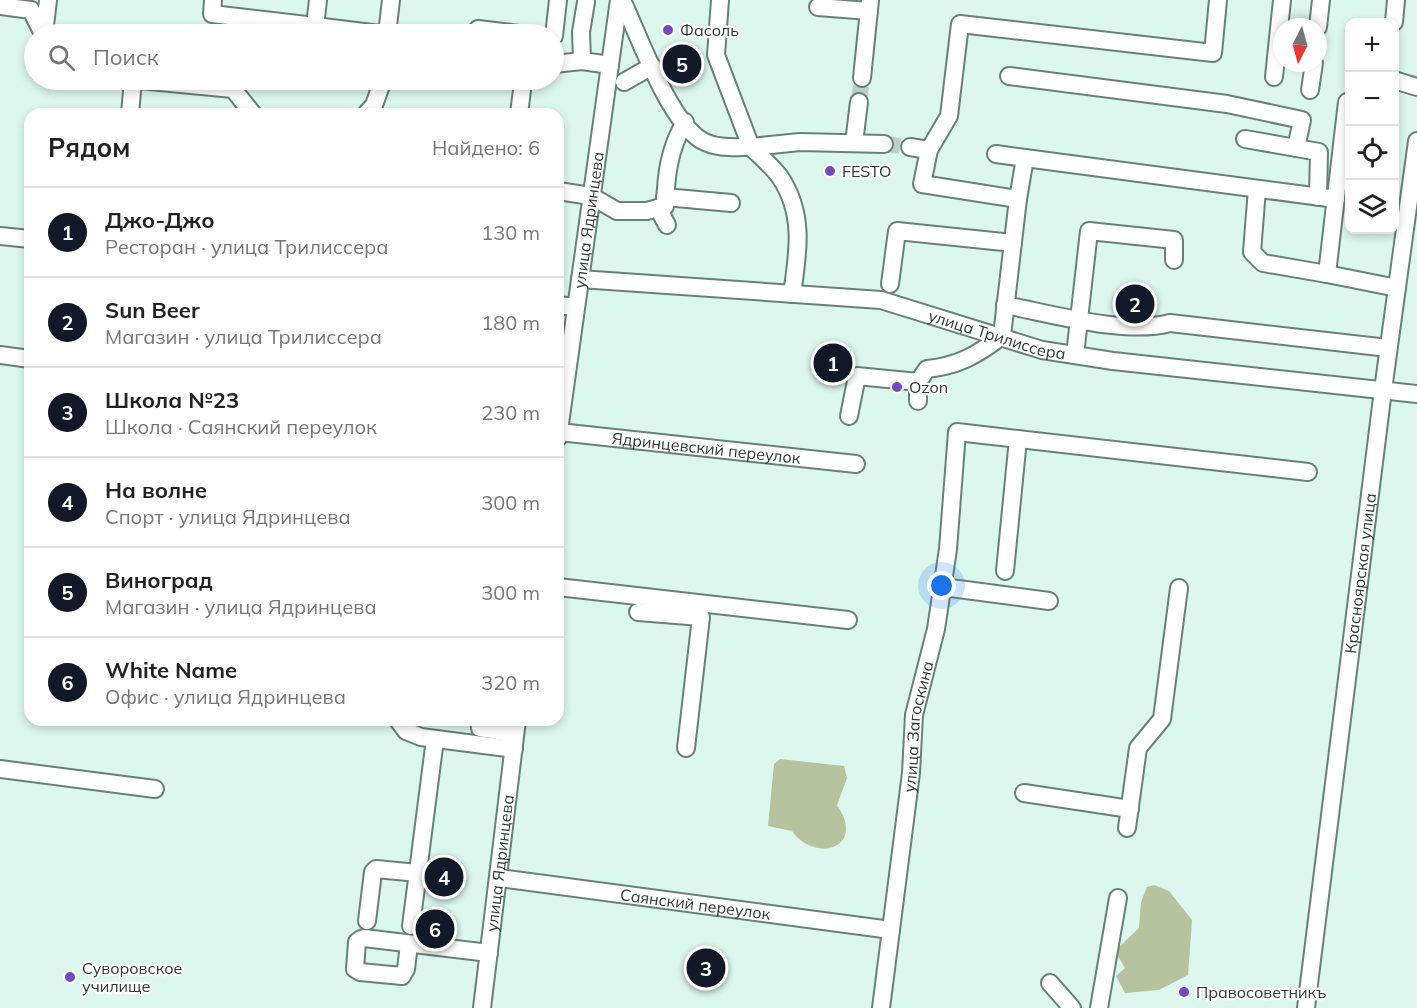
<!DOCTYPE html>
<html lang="ru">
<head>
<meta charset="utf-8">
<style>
	body { margin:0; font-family:Mulish,sans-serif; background:#f6f6f6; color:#222 }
	.controls { position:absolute; right:18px; top:18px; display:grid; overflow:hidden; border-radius:12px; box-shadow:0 3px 9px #0003 }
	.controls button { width:54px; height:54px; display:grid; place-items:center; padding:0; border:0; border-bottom:2px solid #e0e0e0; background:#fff; color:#222; font:30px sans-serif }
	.compass { position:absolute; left:1273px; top:18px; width:54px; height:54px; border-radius:50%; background:#fff; box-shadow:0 3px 9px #0003; rotate:186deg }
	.you { position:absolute; left:942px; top:586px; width:21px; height:21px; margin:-15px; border:4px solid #fff; border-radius:50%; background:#1a73e8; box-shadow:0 0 0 9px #1a73e833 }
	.badge { display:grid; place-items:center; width:39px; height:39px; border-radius:50%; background:#111827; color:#fff; font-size:20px; font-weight:700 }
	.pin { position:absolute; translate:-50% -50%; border:3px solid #fff; box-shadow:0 2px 6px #0006 }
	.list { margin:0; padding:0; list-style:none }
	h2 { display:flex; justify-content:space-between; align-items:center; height:78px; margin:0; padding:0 24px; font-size:26px }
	h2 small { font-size:20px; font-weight:400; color:#767676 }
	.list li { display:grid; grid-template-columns:39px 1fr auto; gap:18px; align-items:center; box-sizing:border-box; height:90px; padding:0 24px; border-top:2px solid #e0e0e0 }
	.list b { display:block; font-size:22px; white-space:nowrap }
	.list p { margin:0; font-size:20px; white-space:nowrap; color:#767676 }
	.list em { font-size:20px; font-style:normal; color:#767676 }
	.icon { flex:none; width:33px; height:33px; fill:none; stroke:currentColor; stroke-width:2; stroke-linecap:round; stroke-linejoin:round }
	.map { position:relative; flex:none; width:1417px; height:1008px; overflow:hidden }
	.search { position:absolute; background:#fff; box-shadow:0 3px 9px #0003; left:24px; top:24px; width:540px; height:66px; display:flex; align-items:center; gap:15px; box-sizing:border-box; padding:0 21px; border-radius:33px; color:#767676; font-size:22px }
	.panel { position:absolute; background:#fff; box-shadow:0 3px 9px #0003; left:24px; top:108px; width:540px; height:618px; border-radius:18px }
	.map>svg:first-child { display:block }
	.forest { fill:#b6c39e }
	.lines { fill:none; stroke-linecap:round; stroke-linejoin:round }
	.minor-tunnel { stroke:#b9d1c9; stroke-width:16; stroke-dasharray:16 8; stroke-linecap:butt }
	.minor-casing { stroke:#688178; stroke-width:20 }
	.minor { stroke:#fff; stroke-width:16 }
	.poi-dot { fill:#7349c1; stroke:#fff; stroke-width:2 }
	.labels { text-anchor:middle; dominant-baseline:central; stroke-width:4.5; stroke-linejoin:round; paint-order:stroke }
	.poi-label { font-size:16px; fill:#2e3835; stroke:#fff; text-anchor:start }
	.street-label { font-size:16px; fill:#2e3835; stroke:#fff }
</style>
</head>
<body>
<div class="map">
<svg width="1417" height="1008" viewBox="0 0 1417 1008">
	<rect width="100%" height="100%" fill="#dcf7ee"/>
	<g class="forest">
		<path d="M780,759l64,7 3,12 -10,27c30,44 -23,58 -45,26l-24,-5 6,-62z"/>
		<polygon points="1154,885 1169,891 1192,920 1188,975 1159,990 1125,993 1116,976 1125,968 1115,951 1139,928 1141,902 1147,887"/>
	</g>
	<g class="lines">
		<g class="minor-tunnel">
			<polyline points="859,102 862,78"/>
			<polyline points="884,144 910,147"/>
		</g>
		<g class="minor-casing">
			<g id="minor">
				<polyline points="213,0 212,14 315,26 318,0"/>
				<path d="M622,0c17,36 46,119 79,140 15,9 34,7 50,7l-35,-92 4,-55"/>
				<polyline points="586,2 581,32 582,61 610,65"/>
				<polyline points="0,6 31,10 43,34"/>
				<polyline points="818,7 869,11"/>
				<polyline points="1394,22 1396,0"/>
				<polyline points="315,26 380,34"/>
				<polyline points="1318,27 1321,0"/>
				<polyline points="478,29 519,34"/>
				<polyline points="44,34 48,0"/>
				<polyline points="387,34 391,0"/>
				<polyline points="554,36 558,0"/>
				<polyline points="554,64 582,61"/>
				<polyline points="1009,76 1227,104 1302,120 1296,148"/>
				<polyline points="1274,77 1282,0"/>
				<polyline points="862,78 870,0"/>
				<polyline points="139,80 233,89 253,114"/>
				<polyline points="1394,80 1417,87"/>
				<polyline points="624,82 652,66"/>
				<polyline points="1310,90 1314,63"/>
				<polyline points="1347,102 1327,274 1397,288"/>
				<polyline points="130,114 133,80"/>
				<polyline points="366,114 374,105 383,80"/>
				<polyline points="519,114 523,82"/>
				<polyline points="1245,139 1319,152 1318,197"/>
				<polyline points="854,143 859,102"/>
				<polyline points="910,147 929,150"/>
				<polyline points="996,154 1025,158"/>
				<polyline points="1257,189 1252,252 1263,263 1327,274"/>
				<path d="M558,191l33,5 26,15h30l18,-5c1,-31 4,-57 20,-84"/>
				<polyline points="665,197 731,203"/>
				<polyline points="1018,199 1025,158 1336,199"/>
				<polyline points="658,208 667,225"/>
				<polyline points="0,236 30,239"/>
				<path id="s1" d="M580,279l301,21 161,50 71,11 304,33"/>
				<polyline points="890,284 897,231 1013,243"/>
				<path d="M792,294c6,-41 13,-80 -12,-117 -8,-11 -20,-21 -29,-30l49,-5 84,2"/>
				<polyline points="558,305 575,307"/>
				<path d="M1005,305c47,9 120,30 165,18l218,25"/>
				<polyline points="0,355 30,359"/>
				<polyline points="1075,355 1089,231 1174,240 1174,260"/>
				<path d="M918,401v-19l9,-13c31,-3 50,-14 75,-33l16,-137 -96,-15 7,-34 20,-34 11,-92 253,29 5,-53"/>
				<polyline points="849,416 857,376 918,382"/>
				<path id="s2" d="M559,432l297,32"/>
				<path id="s3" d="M558,438l61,-438"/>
				<polyline points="1005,571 1018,439"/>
				<polyline points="558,587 848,620"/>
				<polyline points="943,587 1049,601"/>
				<polyline points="638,612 701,617 686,748"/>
				<polyline points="398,720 406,731 421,737 514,749"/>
				<polyline points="479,720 480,728 515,734"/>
				<polyline points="0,769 155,789"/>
				<polyline points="1024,793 1130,809"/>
				<polyline points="1127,828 1138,748 1162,719 1179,588"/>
				<path id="s4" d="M499,878l392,52"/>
				<polyline points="367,921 373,872 376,869 418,873"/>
				<polyline points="411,926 435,739"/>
				<polyline points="409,944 406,969 402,976 360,972 355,969 357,942 361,939 364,938 489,953"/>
				<polyline points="1050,983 1072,1008"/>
				<path id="s5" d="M482,1008l35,-288"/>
				<path id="s6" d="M881,1008l30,-235 3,-58 22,-86 12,-80 9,-117 351,40"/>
				<polyline points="1099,1008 1118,898"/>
				<path id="s7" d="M1306,1008l77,-618 34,-249"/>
			</g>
		</g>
		<use href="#minor" class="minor"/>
	</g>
	<g class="poi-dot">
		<circle cx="668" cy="30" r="6"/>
		<circle cx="830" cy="171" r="6"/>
		<circle cx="897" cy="387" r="6"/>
		<circle cx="70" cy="977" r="6"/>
		<circle cx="1184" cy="992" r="6"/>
	</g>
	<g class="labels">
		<g class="poi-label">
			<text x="680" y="30">Фасоль</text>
			<text x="842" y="171">FESTO</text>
			<text x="909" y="387">Ozon</text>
			<text x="82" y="968">Суворовское<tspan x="82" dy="18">училище</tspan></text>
			<text x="1196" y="992">Правосоветникъ</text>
		</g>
		<g class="street-label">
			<text stroke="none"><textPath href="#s3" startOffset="220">улица Ядринцева</textPath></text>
			<text stroke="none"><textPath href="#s1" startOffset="423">улица Трилиссера</textPath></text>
			<text stroke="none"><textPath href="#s2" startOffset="148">Ядринцевский переулок</textPath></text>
			<text stroke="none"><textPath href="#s7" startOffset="438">Красноярская улица</textPath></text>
			<text stroke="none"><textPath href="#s6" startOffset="284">улица Загоскина</textPath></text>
			<text stroke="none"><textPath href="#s5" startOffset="146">улица Ядринцева</textPath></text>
			<text stroke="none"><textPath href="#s4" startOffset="198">Саянский переулок</textPath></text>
		</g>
	</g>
</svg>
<div class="controls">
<button>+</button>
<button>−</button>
<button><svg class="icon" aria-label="locate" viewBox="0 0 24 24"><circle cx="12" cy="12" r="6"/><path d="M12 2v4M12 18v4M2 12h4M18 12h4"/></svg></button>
<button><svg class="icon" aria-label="layers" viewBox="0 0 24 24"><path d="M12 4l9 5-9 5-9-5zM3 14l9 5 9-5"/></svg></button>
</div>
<svg class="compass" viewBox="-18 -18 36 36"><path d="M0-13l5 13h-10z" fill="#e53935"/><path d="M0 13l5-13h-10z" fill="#767676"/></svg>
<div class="you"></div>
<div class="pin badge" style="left:833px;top:363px">1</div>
<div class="pin badge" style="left:1135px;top:304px">2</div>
<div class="pin badge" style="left:706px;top:968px">3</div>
<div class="pin badge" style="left:444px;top:877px">4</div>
<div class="pin badge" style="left:682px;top:64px">5</div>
<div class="pin badge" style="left:435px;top:929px">6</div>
<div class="search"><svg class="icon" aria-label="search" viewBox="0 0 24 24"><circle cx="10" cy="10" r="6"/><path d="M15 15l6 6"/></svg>Поиск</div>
<section class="panel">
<h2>Рядом<small>Найдено: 6</small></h2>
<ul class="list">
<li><span class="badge">1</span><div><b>Джо-Джо</b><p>Ресторан · улица Трилиссера</p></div><em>130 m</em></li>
<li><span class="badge">2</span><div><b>Sun Beer</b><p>Магазин · улица Трилиссера</p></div><em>180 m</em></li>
<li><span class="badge">3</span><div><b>Школа №23</b><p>Школа · Саянский переулок</p></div><em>230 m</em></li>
<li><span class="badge">4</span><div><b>На волне</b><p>Спорт · улица Ядринцева</p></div><em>300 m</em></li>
<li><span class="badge">5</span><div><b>Виноград</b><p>Магазин · улица Ядринцева</p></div><em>300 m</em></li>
<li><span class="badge">6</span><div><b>White Name</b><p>Офис · улица Ядринцева</p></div><em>320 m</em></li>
</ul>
</section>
</div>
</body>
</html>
